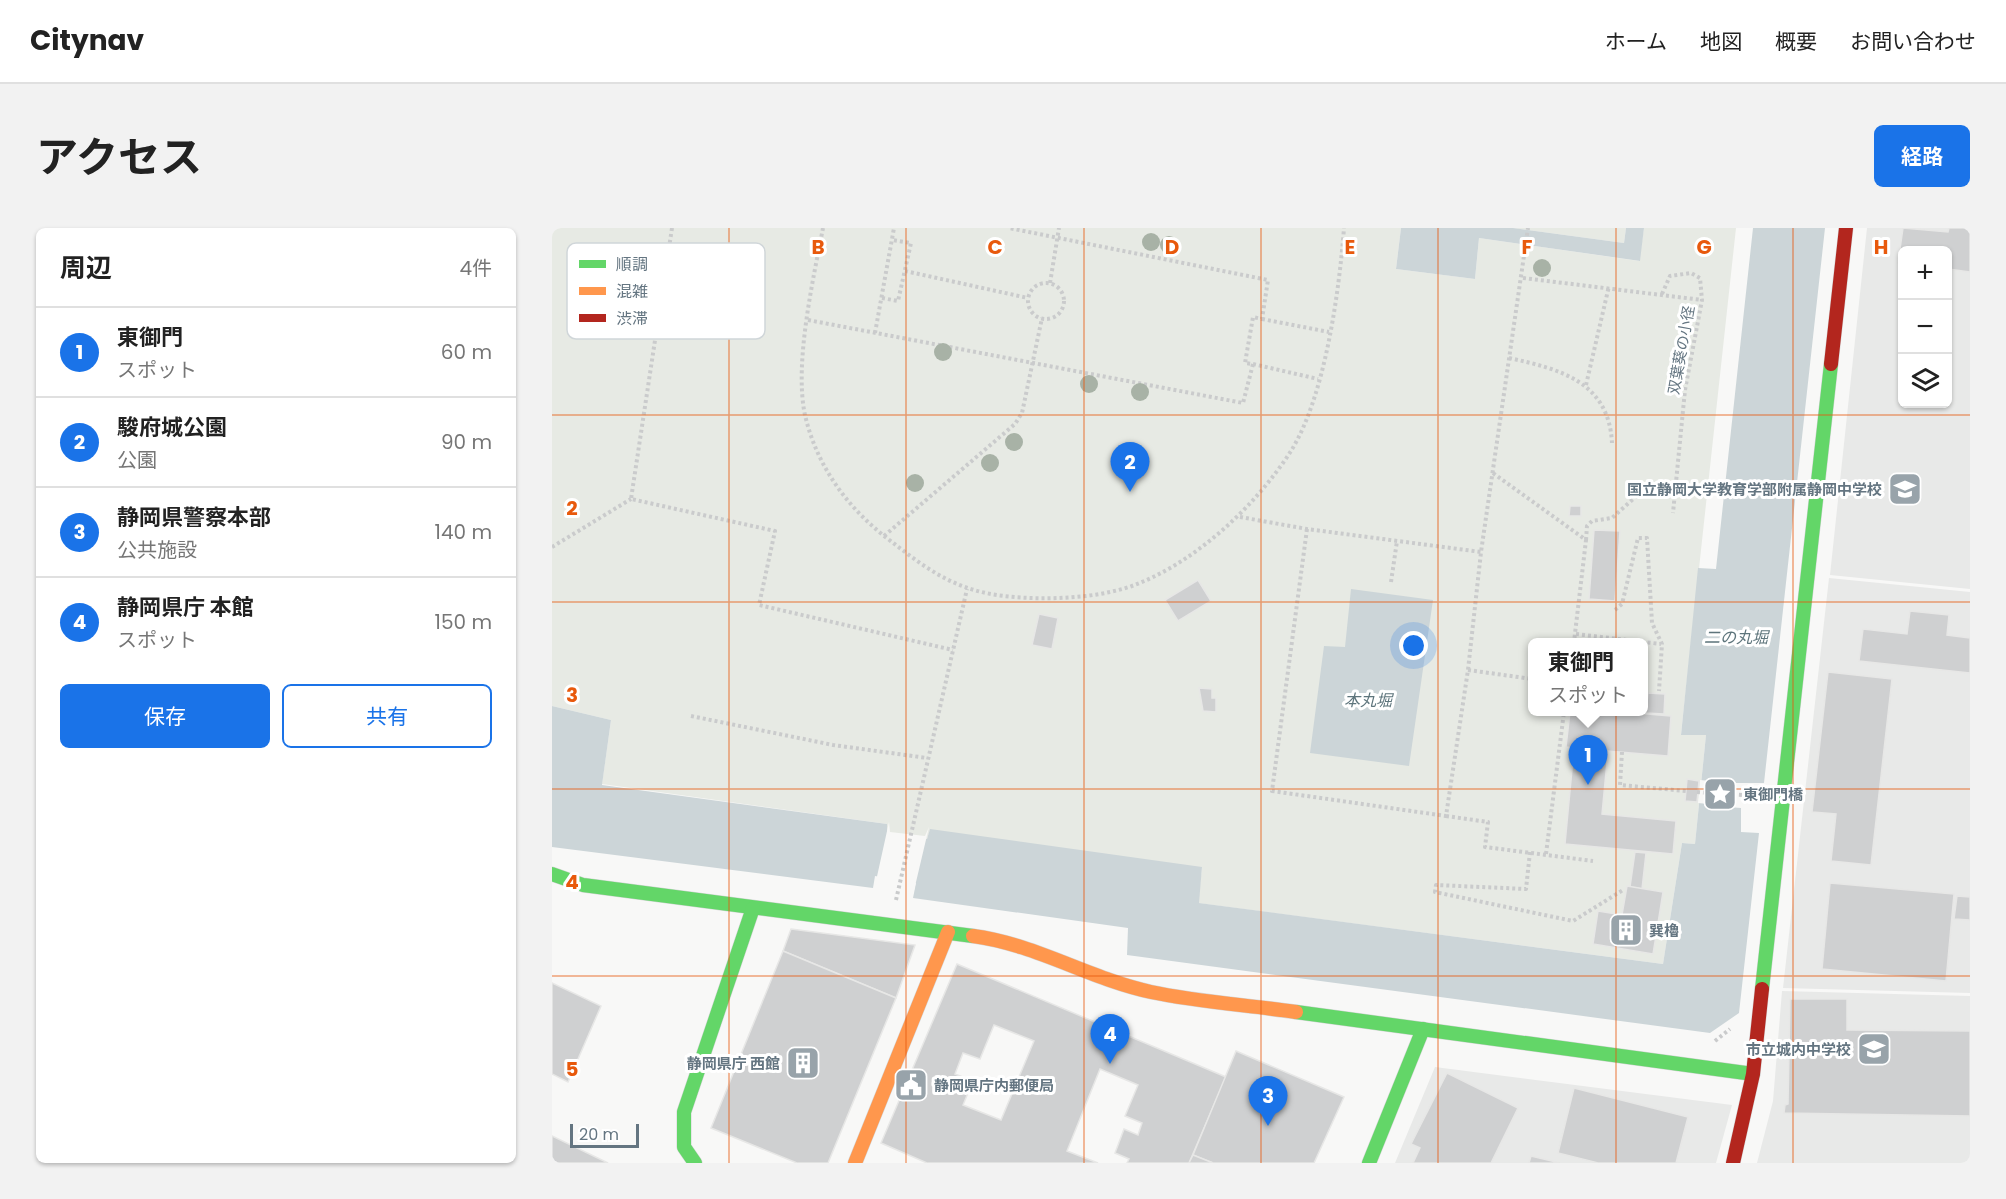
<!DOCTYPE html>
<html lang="ja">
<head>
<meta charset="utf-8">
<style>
	body { margin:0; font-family:Poppins,"Noto Sans JP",sans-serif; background:#f2f2f2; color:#222 }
	.controls { position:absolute; right:18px; top:18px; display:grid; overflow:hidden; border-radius:9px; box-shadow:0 2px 4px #0004 }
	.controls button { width:54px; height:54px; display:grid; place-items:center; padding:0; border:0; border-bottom:2px solid #e0e0e0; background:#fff; color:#222; font:30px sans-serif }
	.scale { position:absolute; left:18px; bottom:15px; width:69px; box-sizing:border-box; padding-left:6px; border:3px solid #647581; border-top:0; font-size:16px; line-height:21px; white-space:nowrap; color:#647581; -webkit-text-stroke:4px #fff; paint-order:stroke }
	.you { position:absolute; left:862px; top:418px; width:21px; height:21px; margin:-15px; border:4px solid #fff; border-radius:50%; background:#1a73e8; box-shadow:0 0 0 9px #1a73e833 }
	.badge { display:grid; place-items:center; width:39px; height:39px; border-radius:50%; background:#1a73e8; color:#fff; font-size:20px; font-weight:700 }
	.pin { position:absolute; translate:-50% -50px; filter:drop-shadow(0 2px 3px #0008) }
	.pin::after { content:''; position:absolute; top:32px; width:21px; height:18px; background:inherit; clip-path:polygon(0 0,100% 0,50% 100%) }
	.popup { position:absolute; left:976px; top:410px; width:120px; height:78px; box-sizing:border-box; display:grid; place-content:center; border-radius:9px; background:#fff; filter:drop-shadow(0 2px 4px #0005); font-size:20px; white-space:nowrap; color:#767676 }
	.popup b { font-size:22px; color:#222 }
	.popup::after { content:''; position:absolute; left:50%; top:100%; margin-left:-12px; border:12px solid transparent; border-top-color:#fff }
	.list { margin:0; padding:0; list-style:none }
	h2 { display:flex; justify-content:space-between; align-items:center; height:78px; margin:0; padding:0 24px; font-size:26px }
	h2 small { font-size:20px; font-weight:400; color:#767676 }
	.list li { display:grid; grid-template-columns:39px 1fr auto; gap:18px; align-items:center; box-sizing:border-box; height:90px; padding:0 24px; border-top:2px solid #e0e0e0 }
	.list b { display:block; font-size:22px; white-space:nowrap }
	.list p { margin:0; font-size:20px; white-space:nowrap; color:#767676 }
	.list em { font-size:20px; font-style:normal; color:#767676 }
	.actions { display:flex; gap:12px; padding:18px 24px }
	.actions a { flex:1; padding:14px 0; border:2px solid #1a73e8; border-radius:9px; text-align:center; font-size:21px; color:#1a73e8 }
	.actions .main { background:#1a73e8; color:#fff }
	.icon { flex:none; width:33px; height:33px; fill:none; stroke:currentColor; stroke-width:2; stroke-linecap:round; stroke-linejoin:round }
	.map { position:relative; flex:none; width:1418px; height:935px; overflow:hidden; border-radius:9px }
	header { display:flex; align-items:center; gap:36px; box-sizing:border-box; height:84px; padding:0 30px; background:#fff; border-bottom:2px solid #e0e0e0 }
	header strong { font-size:28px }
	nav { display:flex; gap:33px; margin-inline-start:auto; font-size:21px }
	.intro { display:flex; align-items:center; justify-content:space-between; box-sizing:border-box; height:144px; padding:0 36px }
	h1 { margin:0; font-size:42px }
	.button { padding:15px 27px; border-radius:9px; background:#1a73e8; color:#fff; font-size:21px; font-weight:700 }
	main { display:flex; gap:36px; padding:0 36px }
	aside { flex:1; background:#fff; border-radius:9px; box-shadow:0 2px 4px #0004 }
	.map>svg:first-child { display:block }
	.built { fill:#e8e9e8; fill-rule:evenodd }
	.green { fill:#e7eae4; fill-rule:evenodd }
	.water { fill:#ccd5d8 }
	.pier { fill:#f8f8f7 }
	.building { fill:#cfd0d1; stroke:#e7e7e6; stroke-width:1.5; fill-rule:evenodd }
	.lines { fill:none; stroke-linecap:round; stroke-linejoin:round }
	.fast-casing { stroke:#d4d5d6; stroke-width:15 }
	.slow-casing { stroke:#d4d5d6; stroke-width:15 }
	.jam-casing { stroke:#d4d5d6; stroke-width:15 }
	.path { stroke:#cacbcc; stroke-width:4; stroke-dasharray:3 3; stroke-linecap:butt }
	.fast { stroke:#63d668; stroke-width:14 }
	.slow { stroke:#ff974d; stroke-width:14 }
	.jam { stroke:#b3261e; stroke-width:14 }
	.tree { fill:#a8b2a6 }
	.grid { fill:none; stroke:#e8590c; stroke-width:1.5; stroke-opacity:0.55 }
	.labels { text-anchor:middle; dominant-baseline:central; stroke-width:6; stroke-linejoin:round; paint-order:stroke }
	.street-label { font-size:15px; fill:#647581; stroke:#fff }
	.poi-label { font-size:15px; font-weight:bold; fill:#647581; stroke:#fff; text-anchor:end }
	.water-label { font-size:16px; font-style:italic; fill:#5e757c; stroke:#fff }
	.key { fill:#fff; stroke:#d0d6d9; stroke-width:1.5 }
	.key-label { font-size:16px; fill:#647581 }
	.grid-label { font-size:20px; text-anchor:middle; font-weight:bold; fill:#e8590c; stroke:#fff; stroke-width:6; stroke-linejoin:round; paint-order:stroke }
</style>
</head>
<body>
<header>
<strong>Citynav</strong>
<nav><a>ホーム</a><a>地図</a><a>概要</a><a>お問い合わせ</a></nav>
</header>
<div class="intro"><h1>アクセス</h1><a class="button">経路</a></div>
<main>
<aside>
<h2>周辺<small>4件</small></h2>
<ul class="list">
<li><span class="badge">1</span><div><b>東御門</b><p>スポット</p></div><em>60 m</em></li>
<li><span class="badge">2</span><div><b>駿府城公園</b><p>公園</p></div><em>90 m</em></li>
<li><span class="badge">3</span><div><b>静岡県警察本部</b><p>公共施設</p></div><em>140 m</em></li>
<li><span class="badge">4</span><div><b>静岡県庁 本館</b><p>スポット</p></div><em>150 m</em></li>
</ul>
<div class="actions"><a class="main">保存</a><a>共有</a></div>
</aside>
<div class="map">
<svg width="1418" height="935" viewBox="0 0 1418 935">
	<rect width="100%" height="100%" fill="#f8f8f7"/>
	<g class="built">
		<path d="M1315,0h103v361l-140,-14zM1350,22h46v154h-46z"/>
		<polygon points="1277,350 1418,364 1418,765 1231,760"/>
		<polygon points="1230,763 1418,768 1418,935 1205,935 1221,873"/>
		<polygon points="883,839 1180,877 1164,935 843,935"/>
	</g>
	<g class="green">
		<path d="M0,0h849l-5,41 79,10 4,-41 160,23 5,-33h92l-55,506 25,1 -11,109 -13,-1 -19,121 -465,-61 4,-35 -272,-38 -3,9 -40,-5v-10l-285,-40 9,-64 -59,-14zM980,414h112v70h-112z"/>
		<polygon points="961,0 1074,0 1072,15"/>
	</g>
	<g class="water">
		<polygon points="849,0 961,0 1072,15 1074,0 1092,0 1088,33 927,10 923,51 844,41"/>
		<polygon points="1201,0 1273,0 1212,555 1177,555 1176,579 1189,580 1189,604 1207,605 1187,785 1158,805 575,727 576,700 361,670 364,655 323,648 321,660 0,619 0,478 59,492 50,557 335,596 335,607 375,611 378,601 650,639 647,675 1111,736 1130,615 1143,616 1154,507 1129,507 1146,340 1164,341"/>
		<polygon points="799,361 881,372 857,538 758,525 772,418 793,419"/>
	</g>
	<g class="pier">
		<polygon points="1148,552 1189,556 1180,557 1179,577 1187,577 1187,579 1146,575"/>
		<polygon points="337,594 338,604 373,608 377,599 360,671 358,670 361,657 325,652 322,662"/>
	</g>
	<g class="building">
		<polygon points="1351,0 1396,4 1397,0 1418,0 1418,44 1396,41 1396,22 1350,22 1350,36 1346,35"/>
		<polygon points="1018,278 1029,278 1029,288 1017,288"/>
		<polygon points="1042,302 1068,303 1063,373 1037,371"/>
		<polygon points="646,352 659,373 626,393 613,372"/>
		<polygon points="1358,383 1397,387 1395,407 1418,410 1418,445 1307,433 1311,401 1355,406"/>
		<polygon points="487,386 506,390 500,421 480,417"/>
		<polygon points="1276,444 1340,451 1319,637 1279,633 1284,586 1260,584"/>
		<polygon points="647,460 660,461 660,470 664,470 664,484 651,483"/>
		<polygon points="1096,465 1113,466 1112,486 1094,485"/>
		<polygon points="1018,484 1071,484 1119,488 1116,528 1056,523 1050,586 1124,593 1121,626 1013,616 1022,520 1014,519"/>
		<polygon points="1135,551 1147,553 1145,574 1133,573"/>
		<polygon points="1083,624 1094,625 1090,661 1078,659"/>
		<polygon points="1278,655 1402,666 1394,753 1270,741"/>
		<polygon points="1075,658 1111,664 1101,726 1041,716 1046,683 1070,687"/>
		<polygon points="1405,668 1418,669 1418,692 1402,691"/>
		<polygon points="239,701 363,717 344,770 231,723"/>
		<polygon points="231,723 344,770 276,935 245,935 159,900"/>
		<path d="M405,736l269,113 -37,86h-62l2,-4 -14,-6 9,-24 14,6 4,-12 -17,-7 13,-31 -38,-16 -33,82 31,12h-171l-46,-20zM442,797l40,16 -33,79 -38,-15 10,-24 -18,-7 8,-21 17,6z"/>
		<polygon points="0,755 49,778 16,854 0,846"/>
		<polygon points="1238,771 1295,771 1295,802 1418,803 1418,888 1232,885 1233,877 1236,876"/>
		<polygon points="684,823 792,869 762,935 661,935 641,927"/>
		<polygon points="895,845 966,880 939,935 861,935 868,920 859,916"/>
		<polygon points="1022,860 1136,889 1124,935 1046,935 1006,925"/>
		<polygon points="0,908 56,935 0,935"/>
		<polygon points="641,927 661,935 637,935"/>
		<polygon points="979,928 1008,935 977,935"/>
	</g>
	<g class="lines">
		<g class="fast-casing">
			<g id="fast">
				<polyline points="0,646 31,657 421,708"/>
				<polyline points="1210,761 1279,136"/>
				<polyline points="744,784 1201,846"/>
				<polyline points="143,935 132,919 132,884 201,680"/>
				<polyline points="817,935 871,801"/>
			</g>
		</g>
		<g class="slow-casing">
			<g id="slow">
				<path d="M421,708c62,8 117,43 178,56 47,10 97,13 145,20"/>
				<polyline points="303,935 396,704"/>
			</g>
		</g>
		<g class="jam-casing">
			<g id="jam">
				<polyline points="1279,136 1294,0"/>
				<polyline points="1181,935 1201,846 1210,761"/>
			</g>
		</g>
		<g class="path">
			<polyline points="120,0 79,271 223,303 207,377 401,422"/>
			<path d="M271,0c-10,52 -29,136 -18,187 12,53 45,96 87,127 23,18 48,37 76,46 20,7 41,9 62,10 33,1 67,-1 99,-11 64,-22 126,-80 162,-136 34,-55 48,-158 53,-223"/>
			<polyline points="353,43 476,70"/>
			<polyline points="971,50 1150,72"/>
			<polyline points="498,55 507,0"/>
			<circle cx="494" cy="73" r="18"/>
			<polyline points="1110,66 1118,48 1139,45 1148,50 1150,72 1133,162 1121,285"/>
			<polyline points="330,70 346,73 359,15 340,12"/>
			<polyline points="710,91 777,104"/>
			<polyline points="256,92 691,175 701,136 693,135 701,89 710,91 716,52 457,0"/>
			<polyline points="323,105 342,0"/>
			<path d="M957,130c51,11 100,24 103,85"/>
			<polyline points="701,136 766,151"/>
			<polyline points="1034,157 1057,58"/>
			<polyline points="941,245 1034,312 1022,414"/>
			<polyline points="688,289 755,301 929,324"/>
			<polyline points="755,301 720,563 894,588 916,442 929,324 976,0"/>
			<polyline points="332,308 463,196 470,185 490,90"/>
			<polyline points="1034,312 1035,298 1040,293 1060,290 1088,265 1122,265"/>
			<polyline points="0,319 79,271"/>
			<polyline points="839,354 845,313"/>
			<polyline points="1063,382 1070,376 1086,310 1095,310 1100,395 1110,416 1107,463"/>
			<polyline points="1024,406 1109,416"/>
			<polyline points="916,442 980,451"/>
			<polyline points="139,488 281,517 375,530"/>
			<polyline points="1070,524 1068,557 1134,563"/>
			<polyline points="1145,564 1205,568"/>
			<polyline points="894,588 936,594 933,619 1041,633"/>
			<polyline points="978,624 974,661 884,657 883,664 1021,693 1071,662"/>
			<polyline points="994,626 1012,484"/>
			<polyline points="344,672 415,361"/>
			<polyline points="1163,813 1178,801"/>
		</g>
		<use href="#fast" class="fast"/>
		<use href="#slow" class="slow"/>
		<use href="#jam" class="jam"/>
	</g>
	<g class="tree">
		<circle cx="599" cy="14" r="9"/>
		<circle cx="617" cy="17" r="9"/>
		<circle cx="990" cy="40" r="9"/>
		<circle cx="391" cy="124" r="9"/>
		<circle cx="537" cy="156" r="9"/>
		<circle cx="588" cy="164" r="9"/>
		<circle cx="462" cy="214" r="9"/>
		<circle cx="438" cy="235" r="9"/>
		<circle cx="363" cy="255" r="9"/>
	</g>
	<path class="grid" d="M177,0v935M354,0v935M532,0v935M709,0v935M886,0v935M1064,0v935M1241,0v935M0,187h1418M0,374h1418M0,561h1418M0,748h1418"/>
	<defs>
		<g id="school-square" transform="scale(1.725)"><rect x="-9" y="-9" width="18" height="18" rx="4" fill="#98a3aa" stroke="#fff"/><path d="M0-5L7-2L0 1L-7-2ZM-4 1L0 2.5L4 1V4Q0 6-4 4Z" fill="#fff"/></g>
		<g id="sight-square" transform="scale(1.725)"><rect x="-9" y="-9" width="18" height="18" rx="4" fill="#98a3aa" stroke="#fff"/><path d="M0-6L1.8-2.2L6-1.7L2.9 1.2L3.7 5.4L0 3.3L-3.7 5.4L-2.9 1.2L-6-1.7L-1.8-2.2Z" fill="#fff"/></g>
		<g id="building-square" transform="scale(1.725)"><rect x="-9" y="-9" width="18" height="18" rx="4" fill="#98a3aa" stroke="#fff"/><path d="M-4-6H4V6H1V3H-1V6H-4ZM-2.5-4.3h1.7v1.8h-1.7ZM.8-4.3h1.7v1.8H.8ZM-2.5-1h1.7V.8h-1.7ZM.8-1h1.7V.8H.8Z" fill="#fff"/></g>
		<g id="civic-square" transform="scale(1.725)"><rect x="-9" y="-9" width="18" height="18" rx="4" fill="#98a3aa" stroke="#fff"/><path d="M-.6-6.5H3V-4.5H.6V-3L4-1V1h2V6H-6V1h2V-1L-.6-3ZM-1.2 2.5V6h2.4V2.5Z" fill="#fff"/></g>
	</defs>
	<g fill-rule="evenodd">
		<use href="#school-square" x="1353" y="261"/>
		<use href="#sight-square" x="1168" y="566"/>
		<use href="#building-square" x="1074" y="702"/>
		<use href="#school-square" x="1322" y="821"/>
		<use href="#building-square" x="251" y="835"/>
		<use href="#civic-square" x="359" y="857"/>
	</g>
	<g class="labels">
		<g class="street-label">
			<text transform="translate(1129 122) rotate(-80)">双葉葵の小径</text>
		</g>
		<g class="poi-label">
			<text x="1330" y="261">国立静岡大学教育学部附属静岡中学校</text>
			<text x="1191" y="566" text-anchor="start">東御門橋</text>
			<text x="1097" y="702" text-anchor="start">巽櫓</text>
			<text x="1299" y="821">市立城内中学校</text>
			<text x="228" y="835">静岡県庁 西館</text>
			<text x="382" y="857" text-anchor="start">静岡県庁内郵便局</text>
		</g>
		<g class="water-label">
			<text x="1184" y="409">二の丸堀</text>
			<text x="816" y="472">本丸堀</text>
		</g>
	</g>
	<rect x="15" y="15" width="198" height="96" rx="9" class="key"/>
	<rect x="27" y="32" width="27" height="8" fill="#63d668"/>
	<rect x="27" y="59" width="27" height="8" fill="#ff974d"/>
	<rect x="27" y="86" width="27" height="8" fill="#b3261e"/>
	<g class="key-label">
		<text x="64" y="42">順調</text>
		<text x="64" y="69">混雑</text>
		<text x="64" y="96">渋滞</text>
	</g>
	<g class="grid-label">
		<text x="266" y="26">B</text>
		<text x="443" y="26">C</text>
		<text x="620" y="26">D</text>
		<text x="798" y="26">E</text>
		<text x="975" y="26">F</text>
		<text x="1152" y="26">G</text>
		<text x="1329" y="26">H</text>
		<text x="20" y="287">2</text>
		<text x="20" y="474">3</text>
		<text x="20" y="661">4</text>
		<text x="20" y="848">5</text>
	</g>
</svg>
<div class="controls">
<button>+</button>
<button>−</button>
<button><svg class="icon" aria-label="layers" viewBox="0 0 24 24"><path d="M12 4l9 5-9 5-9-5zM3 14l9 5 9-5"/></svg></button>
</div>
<div class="scale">20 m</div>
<div class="you"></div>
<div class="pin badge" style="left:1036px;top:557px">1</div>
<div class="popup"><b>東御門</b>スポット</div>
<div class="pin badge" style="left:578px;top:264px">2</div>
<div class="pin badge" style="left:716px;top:898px">3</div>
<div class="pin badge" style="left:558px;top:836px">4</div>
</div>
</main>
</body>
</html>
